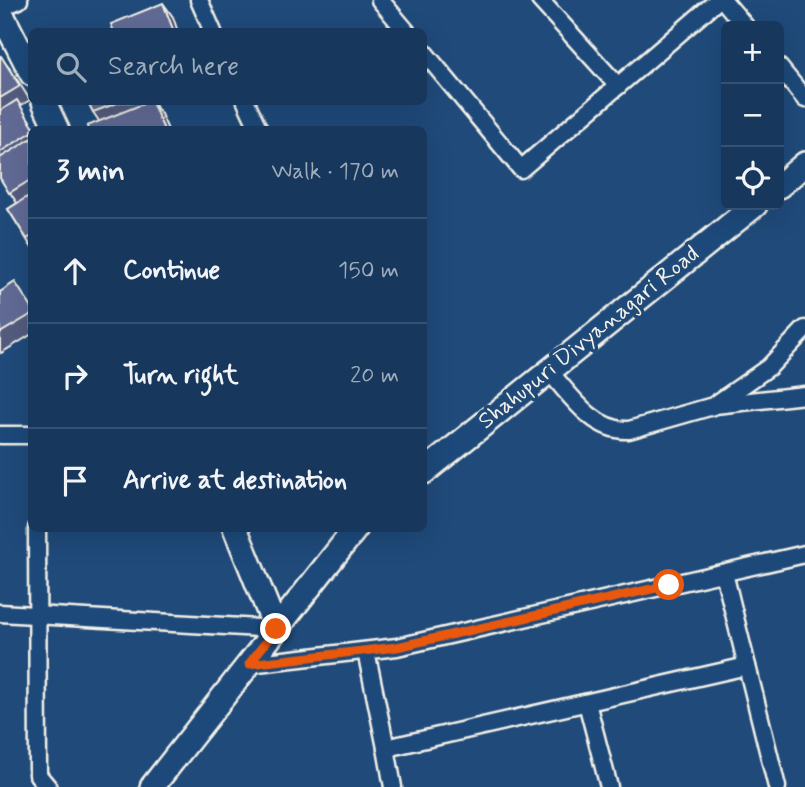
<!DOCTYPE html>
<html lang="en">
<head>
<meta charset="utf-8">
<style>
	body { margin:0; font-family:Mynerve,sans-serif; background:#203f62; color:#f1f3f6 }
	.controls { position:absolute; right:21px; top:21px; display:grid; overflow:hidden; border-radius:10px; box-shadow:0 7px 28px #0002 }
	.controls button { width:63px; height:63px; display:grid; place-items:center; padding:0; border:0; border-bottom:2px solid #365272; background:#17385c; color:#f1f3f6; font:35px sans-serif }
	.stop { position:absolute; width:21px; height:21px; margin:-16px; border:5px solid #ea580c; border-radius:50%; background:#fff }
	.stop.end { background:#ea580c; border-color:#fff; box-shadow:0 2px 7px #0008 }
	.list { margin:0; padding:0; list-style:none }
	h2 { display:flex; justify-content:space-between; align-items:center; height:91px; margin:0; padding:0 28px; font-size:30px }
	h2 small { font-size:23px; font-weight:400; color:#9eacbb }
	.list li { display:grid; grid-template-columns:46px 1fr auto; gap:21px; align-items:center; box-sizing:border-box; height:105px; padding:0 28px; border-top:2px solid #365272 }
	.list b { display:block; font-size:26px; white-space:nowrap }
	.list em { font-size:23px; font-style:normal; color:#9eacbb }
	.icon { flex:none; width:38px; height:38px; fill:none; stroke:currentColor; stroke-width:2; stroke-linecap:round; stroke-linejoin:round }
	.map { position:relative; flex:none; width:805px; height:787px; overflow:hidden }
	.search { position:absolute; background:#17385c; box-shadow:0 7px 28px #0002; left:28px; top:28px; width:399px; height:77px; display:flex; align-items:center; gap:18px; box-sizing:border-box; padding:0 24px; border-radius:10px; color:#9eacbb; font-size:26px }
	.panel { position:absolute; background:#17385c; box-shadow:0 7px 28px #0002; left:28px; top:126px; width:399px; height:406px; border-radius:10px }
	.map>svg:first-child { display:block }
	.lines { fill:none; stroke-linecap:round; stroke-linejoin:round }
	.street-casing { stroke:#f4f1e8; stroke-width:21 }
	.secondary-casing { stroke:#f4f1e8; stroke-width:28 }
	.street { stroke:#1f4a7a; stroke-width:16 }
	.secondary { stroke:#1f4a7a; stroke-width:23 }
	.wall { fill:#535b7f; stroke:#f4f1e8; stroke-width:2 }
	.shaded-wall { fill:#434a68; stroke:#f4f1e8; stroke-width:2 }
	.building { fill:#606a94; stroke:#f4f1e8; stroke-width:2 }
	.route { stroke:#ea580c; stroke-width:9 }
	.labels { text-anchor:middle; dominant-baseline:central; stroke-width:7; stroke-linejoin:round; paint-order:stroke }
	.street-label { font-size:23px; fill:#f4f1e8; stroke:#1f4a7a }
</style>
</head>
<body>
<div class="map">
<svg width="805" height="787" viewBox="0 0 805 787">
	<rect width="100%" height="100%" fill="#1f4a7a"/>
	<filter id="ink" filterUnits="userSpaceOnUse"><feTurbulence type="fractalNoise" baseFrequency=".0143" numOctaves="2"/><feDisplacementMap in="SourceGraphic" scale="14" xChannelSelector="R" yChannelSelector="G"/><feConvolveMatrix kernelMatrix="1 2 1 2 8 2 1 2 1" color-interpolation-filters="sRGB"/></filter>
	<g filter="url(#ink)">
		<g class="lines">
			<g class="street-casing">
				<g id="street">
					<polyline points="199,0 213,32"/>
					<polyline points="380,0 407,32"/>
					<polyline points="540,0 618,86"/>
					<polyline points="723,0 745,26"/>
					<polyline points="0,8 19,0"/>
					<polyline points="424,52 521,169 718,0"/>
					<polyline points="779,67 805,99"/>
					<polyline points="246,102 259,130"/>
					<path d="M549,371c21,24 45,61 80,59l84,-24 56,-39 36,-38"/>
					<polyline points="715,405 805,395"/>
					<polyline points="0,435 32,435"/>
					<polyline points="37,528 38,775 48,787"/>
					<polyline points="724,573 777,787"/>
					<polyline points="0,613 276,629"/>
					<polyline points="366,651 386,748 747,666"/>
					<polyline points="249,664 397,647 805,554"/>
					<polyline points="587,703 609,787"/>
					<polyline points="386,748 393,787"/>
				</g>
			</g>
			<g class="secondary-casing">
				<g id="secondary">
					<polyline points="0,11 32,74"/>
					<polyline points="44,102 57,130"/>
					<polyline points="779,186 805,164"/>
					<polyline points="424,472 755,205"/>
					<polyline points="235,528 276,629"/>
					<polyline points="152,787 356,528"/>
				</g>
			</g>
			<use href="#street" class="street"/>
			<use href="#secondary" class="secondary"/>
		</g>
		<g class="wall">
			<polygon points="0,57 11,70 30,100 20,106 36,130 32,130 32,248 8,209 17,203 0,178"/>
			<polygon points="88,102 152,102 161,114 168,130 88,130 99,121 93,112"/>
			<polygon points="0,292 32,307 32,334 1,353 0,351"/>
		</g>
		<g class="shaded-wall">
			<polygon points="163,3 173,17 178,32 174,32"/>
			<polygon points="152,102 161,114 168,130 164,130"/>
		</g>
		<g class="building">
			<polygon points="163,3 174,32 114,32 111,24"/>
			<polygon points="1,56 20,86 0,98 0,57"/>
			<polygon points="17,100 35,130 32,130 32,132 0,152 0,111"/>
			<polygon points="88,102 120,102 93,112"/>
			<polygon points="148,102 152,102 164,130 88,130 87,126"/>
			<polygon points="32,138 32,179 9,193 0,178 0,158"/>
			<polygon points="32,194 32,236 27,239 8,209"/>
			<polygon points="15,282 32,308 32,314 0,333 0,292"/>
		</g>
	</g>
	<g class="lines" filter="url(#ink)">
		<polyline class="route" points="276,629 249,664 397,647 669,585"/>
	</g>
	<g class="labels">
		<g class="street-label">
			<text transform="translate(589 338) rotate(-39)">Shahupuri Divyanagari Road</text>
		</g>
	</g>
</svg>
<div class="controls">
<button>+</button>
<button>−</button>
<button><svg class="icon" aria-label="locate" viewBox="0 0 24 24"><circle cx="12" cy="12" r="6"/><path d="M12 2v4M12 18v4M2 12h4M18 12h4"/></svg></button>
</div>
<div class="stop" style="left:669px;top:585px"></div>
<div class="stop end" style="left:276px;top:629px"></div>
<div class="search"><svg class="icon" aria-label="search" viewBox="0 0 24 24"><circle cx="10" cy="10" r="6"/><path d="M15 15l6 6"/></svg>Search here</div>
<section class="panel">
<h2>3 min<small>Walk · 170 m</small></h2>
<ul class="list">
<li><svg class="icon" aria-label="ahead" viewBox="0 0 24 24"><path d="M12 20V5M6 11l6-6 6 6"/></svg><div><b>Continue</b></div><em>150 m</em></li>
<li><svg class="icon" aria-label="right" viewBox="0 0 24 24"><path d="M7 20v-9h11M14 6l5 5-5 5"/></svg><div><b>Turn right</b></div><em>20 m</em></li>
<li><svg class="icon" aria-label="arrive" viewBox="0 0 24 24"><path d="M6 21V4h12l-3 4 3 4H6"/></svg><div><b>Arrive at destination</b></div></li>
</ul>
</section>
</div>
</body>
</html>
